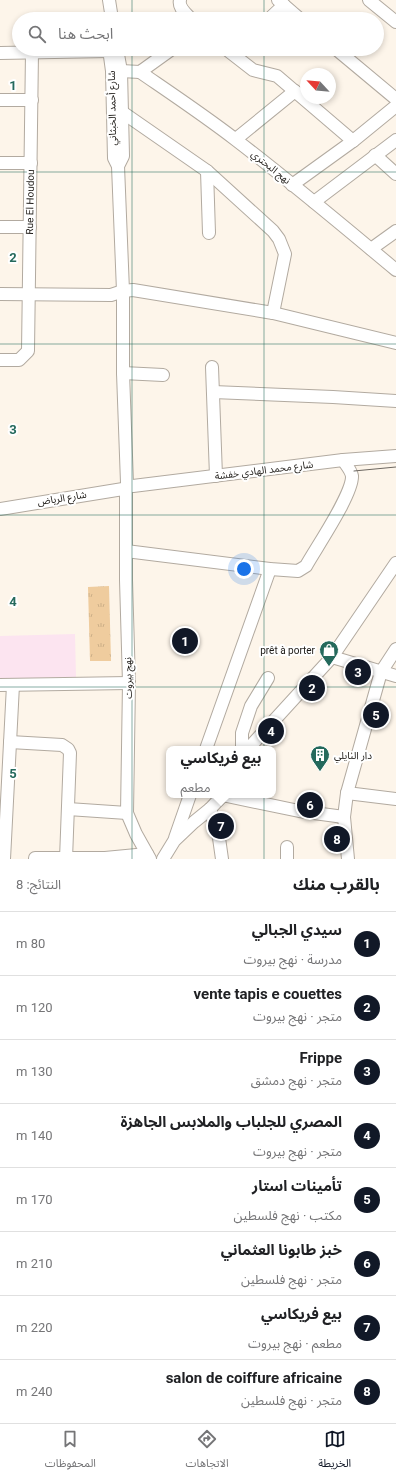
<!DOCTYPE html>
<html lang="ar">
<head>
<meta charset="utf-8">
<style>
	body { margin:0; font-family:Roboto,"Noto Sans Arabic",sans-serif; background:#f6f6f6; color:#202124; direction:rtl }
	.compass { position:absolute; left:300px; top:68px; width:36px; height:36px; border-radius:50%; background:#fff; box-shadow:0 2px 6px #0003; rotate:296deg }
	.you { position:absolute; left:244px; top:569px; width:14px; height:14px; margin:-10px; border:3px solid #fff; border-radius:50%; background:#1a73e8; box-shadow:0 0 0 6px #1a73e833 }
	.badge { display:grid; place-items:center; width:26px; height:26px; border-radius:50%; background:#111827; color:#fff; font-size:13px; font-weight:700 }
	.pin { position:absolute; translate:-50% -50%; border:2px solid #fff; box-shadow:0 1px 4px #0006 }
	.popup { position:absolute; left:166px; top:746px; width:110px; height:52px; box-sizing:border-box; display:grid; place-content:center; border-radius:8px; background:#fff; filter:drop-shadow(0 1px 3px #0005); font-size:13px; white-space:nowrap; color:#757577 }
	.popup b { font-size:15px; color:#202124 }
	.popup::after { content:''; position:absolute; left:50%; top:100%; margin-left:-8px; border:8px solid transparent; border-top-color:#fff }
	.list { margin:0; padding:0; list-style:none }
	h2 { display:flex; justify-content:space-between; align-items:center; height:52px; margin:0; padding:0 16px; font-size:17px }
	h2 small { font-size:13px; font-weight:400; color:#757577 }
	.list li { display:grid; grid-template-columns:26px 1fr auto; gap:12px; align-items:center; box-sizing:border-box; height:64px; padding:0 16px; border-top:1px solid #e0e0e0 }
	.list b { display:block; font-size:15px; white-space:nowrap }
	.list p { margin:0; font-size:13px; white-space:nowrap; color:#757577 }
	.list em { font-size:13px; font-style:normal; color:#757577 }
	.icon { flex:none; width:22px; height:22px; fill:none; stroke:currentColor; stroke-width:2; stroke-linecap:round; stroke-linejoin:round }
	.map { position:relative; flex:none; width:396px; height:859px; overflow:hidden; direction:ltr }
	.search { position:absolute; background:#fff; box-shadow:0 2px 6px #0003; left:12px; right:12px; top:12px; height:44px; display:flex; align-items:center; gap:10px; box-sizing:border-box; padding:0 14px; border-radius:22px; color:#757577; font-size:15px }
	.sheet { height:564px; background:#fff }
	nav { display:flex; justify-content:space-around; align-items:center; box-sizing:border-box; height:56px; border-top:1px solid #e0e0e0; background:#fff; font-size:11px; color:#757577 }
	nav a { display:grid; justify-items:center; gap:2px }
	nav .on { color:#111827 }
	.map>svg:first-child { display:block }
	.commercial { fill:#fce4f0 }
	.grass { fill:url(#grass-tufts) }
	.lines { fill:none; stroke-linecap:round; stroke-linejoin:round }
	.minor-casing { stroke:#b2aaa0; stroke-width:14 }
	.minor { stroke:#fff; stroke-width:12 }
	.tram { stroke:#6c6761; stroke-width:1 }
	.grid { fill:none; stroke:#24695c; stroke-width:1; stroke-opacity:0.55 }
	.labels { text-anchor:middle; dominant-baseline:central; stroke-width:4; stroke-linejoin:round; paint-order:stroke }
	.street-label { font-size:10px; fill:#1c1915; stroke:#fff }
	.poi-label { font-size:10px; fill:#1c1915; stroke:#fff; text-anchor:end }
	.grid-label { font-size:13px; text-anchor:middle; font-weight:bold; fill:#24695c; stroke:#fff; stroke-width:4; stroke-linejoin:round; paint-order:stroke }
</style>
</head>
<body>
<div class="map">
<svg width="396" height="859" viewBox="0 0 396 859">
	<defs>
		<pattern id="grass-tufts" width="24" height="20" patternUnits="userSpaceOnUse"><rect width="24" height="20" fill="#efcc9e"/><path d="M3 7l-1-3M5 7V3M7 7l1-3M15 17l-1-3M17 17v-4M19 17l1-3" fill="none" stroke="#ccaf87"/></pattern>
	</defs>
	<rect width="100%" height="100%" fill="#fdf5ea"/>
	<polygon class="commercial" points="75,634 76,677 0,679 0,636"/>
	<polygon class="grass" points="109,586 111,661 90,661 88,587"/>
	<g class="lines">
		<g class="minor-casing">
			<g id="minor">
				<polyline points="109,0 112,19"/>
				<path d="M180,0c-2,8 6,13 11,19"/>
				<polyline points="278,0 300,19"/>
				<polyline points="369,0 396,22"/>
				<polyline points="269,19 284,5"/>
				<polyline points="109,49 112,71 114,158 118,166"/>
				<polyline points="117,49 121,71 123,156 118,166 123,291 123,373 127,483"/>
				<polyline points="226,49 253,70 277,76 353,141"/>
				<polyline points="336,49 396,99"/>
				<polyline points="0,53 109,51"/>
				<polyline points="121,71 140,72 172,49"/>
				<path d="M140,72c32,22 65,44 96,68 55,42 107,86 160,130"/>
				<polyline points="0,100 32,100"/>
				<polyline points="122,112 207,171 273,231 279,239 285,254 273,313"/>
				<polyline points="236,139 295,91"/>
				<polyline points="375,155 396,174"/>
				<polyline points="0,163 31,163"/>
				<polyline points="207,171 209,233"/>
				<polyline points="292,185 353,141 396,106"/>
				<polyline points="314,202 396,140"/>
				<polyline points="0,227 30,227"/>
				<polyline points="371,249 396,231"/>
				<polyline points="0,294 111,295 123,291 133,290 273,313 396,343"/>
				<polyline points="0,360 19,360 28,351 32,52"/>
				<polyline points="212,367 216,476"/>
				<polyline points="123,373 163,375"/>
				<polyline points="213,392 333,397 396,401"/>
				<polyline points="133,486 343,460 396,456"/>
				<polyline points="126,492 126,580 129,683 127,813 136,834 150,859"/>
				<polyline points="0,509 123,489"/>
				<path d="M126,551l144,18 28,2 8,-5c10,-18 47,-72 46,-90 -1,-6 -6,-11 -9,-16"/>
				<polyline points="332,657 396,676"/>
				<polyline points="0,685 129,683"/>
				<polyline points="10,742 62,745 68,749 70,753 66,859"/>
				<polyline points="206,749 270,569"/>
				<polyline points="242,749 242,733 251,706 268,678"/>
				<polyline points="248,749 332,657 396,563"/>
				<polyline points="347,793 396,799"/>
				<polyline points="222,795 299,811 344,817"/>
				<polyline points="68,809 127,813"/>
				<polyline points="210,809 219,838 222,859"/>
				<polyline points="175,838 190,795"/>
				<polyline points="287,847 287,859"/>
				<polyline points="35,858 105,858 147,854"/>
				<polyline points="4,859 13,685"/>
				<polyline points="163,859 174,841 194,822 210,809 223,795"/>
				<polyline points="348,859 344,817 347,793 381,672 396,649"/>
			</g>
		</g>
		<use href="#minor" class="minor"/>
		<polyline class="tram" points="354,471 396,467"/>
	</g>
	<path class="grid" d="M132,0v19M264,0v19M132,49v810M264,49v810M0,172h396M0,344h396M0,515h396M0,687h396"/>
	<defs>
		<g id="shop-pin" transform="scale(1)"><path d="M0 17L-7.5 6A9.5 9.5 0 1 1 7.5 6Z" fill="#24695c" stroke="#fff"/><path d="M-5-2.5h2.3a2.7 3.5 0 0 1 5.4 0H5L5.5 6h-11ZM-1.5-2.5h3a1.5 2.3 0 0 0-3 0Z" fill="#fff"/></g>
		<g id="building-pin" transform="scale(1)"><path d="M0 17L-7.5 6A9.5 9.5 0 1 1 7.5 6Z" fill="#24695c" stroke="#fff"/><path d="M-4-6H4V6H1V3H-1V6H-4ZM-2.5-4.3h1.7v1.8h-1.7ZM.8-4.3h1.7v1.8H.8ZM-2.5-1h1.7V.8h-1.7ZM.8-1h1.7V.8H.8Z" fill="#fff"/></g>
	</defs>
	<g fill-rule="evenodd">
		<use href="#shop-pin" x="329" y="650"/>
		<use href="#building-pin" x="320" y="755"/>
	</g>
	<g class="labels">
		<g class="street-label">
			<text transform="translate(112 108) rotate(-91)">شارع أحمد الخبثاني</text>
			<text transform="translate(271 167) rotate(39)">نهج البحتري</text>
			<text transform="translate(30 202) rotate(-89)">Rue El Houdou</text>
			<text transform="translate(264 470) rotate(-7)">شارع محمد الهادي خفشة</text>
			<text transform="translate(62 498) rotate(-9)">شارع الرياض</text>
			<text transform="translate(128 678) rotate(-91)">نهج بيروت</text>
		</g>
		<g class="poi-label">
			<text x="315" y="650">prêt à porter</text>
			<text x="334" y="755" text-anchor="start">دار النايلي</text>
		</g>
	</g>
	<g class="grid-label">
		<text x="13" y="90">1</text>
		<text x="13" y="262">2</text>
		<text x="13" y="434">3</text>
		<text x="13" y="606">4</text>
		<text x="13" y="778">5</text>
	</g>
</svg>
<svg class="compass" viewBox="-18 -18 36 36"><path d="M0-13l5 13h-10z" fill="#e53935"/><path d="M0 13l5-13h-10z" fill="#757577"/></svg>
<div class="you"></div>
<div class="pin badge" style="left:185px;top:641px">1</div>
<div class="pin badge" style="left:312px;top:688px">2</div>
<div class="pin badge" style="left:358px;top:672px">3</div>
<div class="pin badge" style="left:271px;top:731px">4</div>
<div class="pin badge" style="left:376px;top:715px">5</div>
<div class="pin badge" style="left:310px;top:805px">6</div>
<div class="pin badge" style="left:221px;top:826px">7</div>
<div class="popup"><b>بيع فريكاسي</b>مطعم</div>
<div class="pin badge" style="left:337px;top:839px">8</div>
<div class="search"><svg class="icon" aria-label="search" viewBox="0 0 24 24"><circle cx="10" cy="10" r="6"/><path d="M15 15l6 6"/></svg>ابحث هنا</div>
</div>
<section class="sheet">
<h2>بالقرب منك<small>النتائج: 8</small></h2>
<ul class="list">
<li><span class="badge">1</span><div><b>سيدي الجبالي</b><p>مدرسة · نهج بيروت</p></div><em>80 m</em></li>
<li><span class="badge">2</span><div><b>vente tapis e couettes</b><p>متجر · نهج بيروت</p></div><em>120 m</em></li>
<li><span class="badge">3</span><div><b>Frippe</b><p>متجر · نهج دمشق</p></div><em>130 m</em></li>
<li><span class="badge">4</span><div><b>المصري للجلباب والملابس الجاهزة</b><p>متجر · نهج بيروت</p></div><em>140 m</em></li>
<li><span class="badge">5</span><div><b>تأمينات استار</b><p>مكتب · نهج فلسطين</p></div><em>170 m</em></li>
<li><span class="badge">6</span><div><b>خبز طابونا العثماني</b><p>متجر · نهج فلسطين</p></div><em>210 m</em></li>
<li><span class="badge">7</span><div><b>بيع فريكاسي</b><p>مطعم · نهج بيروت</p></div><em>220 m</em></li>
<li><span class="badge">8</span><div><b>salon de coiffure africaine</b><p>متجر · نهج فلسطين</p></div><em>240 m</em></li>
</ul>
</section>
<nav>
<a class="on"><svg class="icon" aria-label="map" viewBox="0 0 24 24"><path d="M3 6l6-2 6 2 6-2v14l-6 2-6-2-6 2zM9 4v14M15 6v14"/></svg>الخريطة</a>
<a><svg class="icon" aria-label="directions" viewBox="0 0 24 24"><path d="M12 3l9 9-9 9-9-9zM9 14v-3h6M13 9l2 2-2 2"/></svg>الاتجاهات</a>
<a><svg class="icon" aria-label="saved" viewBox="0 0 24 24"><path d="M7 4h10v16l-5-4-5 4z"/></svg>المحفوظات</a>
</nav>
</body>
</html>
